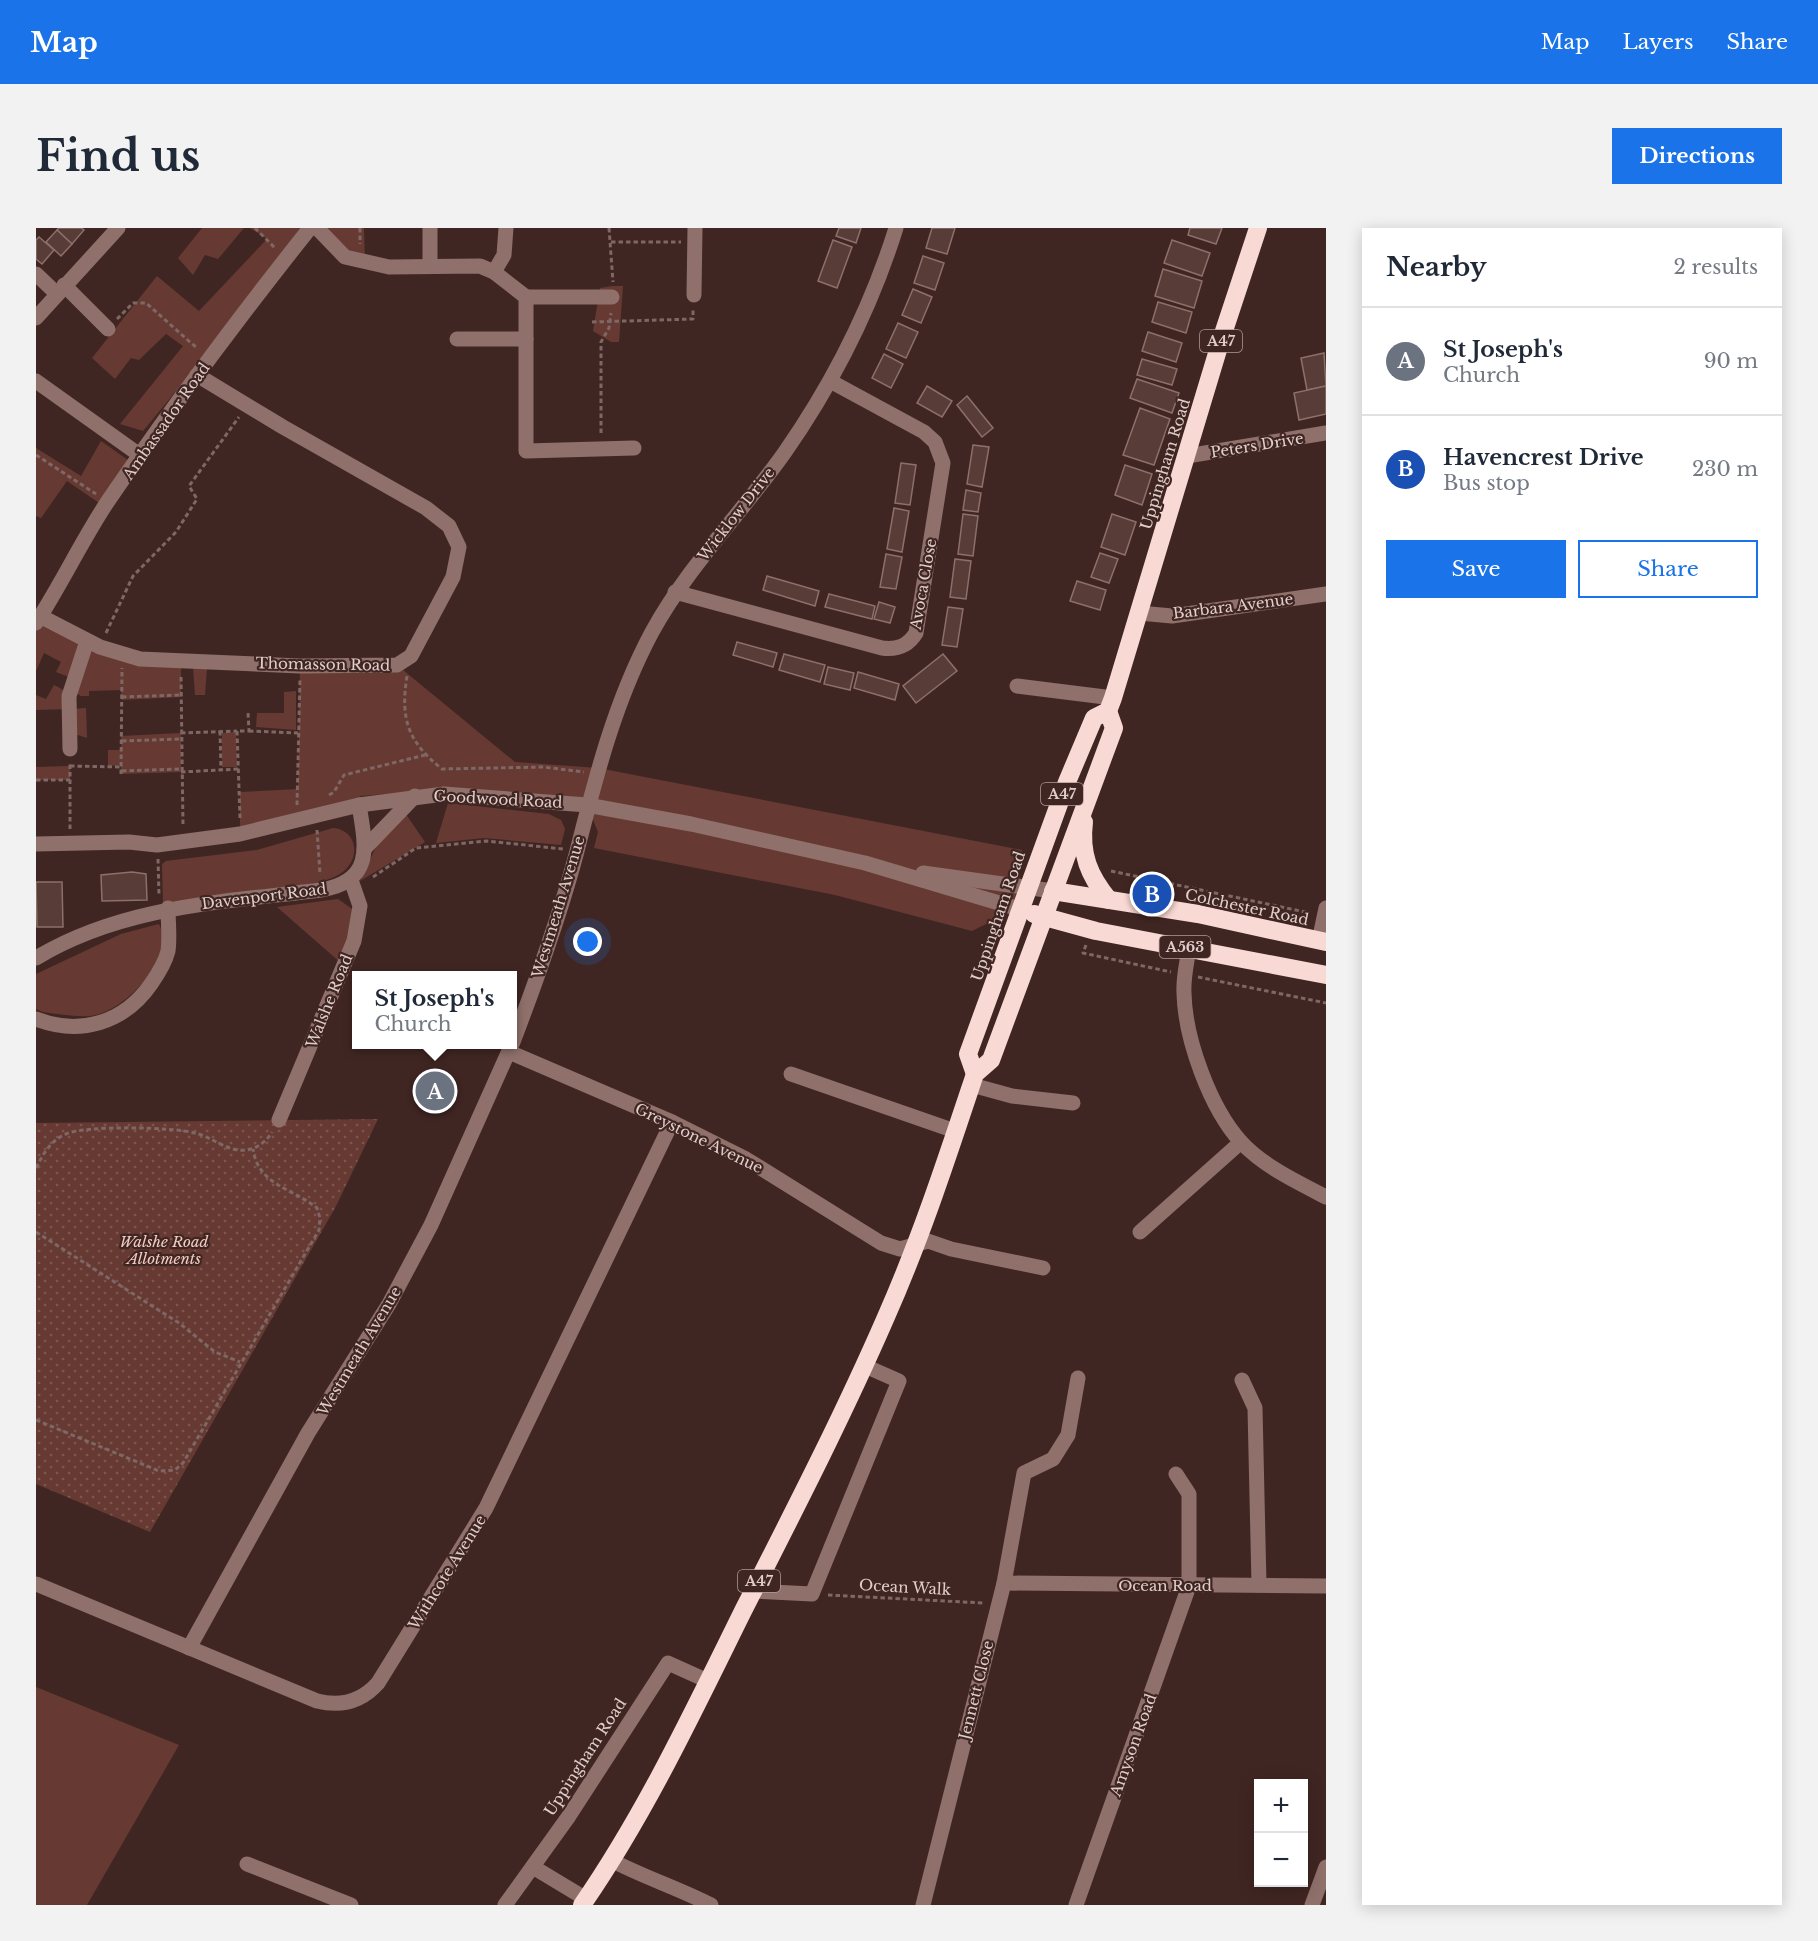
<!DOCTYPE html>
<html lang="en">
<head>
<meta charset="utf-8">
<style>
	body { margin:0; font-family:"Libre Baskerville",serif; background:#f2f2f3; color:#1f2937 }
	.controls { position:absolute; right:18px; bottom:18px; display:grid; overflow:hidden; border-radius:0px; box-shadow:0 3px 15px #0003 }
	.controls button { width:54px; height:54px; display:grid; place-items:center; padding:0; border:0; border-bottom:2px solid #e0e1e3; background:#fff; color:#1f2937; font:30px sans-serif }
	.you { position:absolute; left:552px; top:714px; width:21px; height:21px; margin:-15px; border:4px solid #fff; border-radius:50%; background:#1a73e8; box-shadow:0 0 0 9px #1a73e833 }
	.badge { display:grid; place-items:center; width:39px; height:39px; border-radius:50%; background:#1a73e8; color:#fff; font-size:20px; font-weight:700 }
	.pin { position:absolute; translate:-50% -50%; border:3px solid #fff; box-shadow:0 2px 6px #0006 }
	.popup { position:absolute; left:316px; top:743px; width:165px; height:78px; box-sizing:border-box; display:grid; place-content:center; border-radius:0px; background:#fff; filter:drop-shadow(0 2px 4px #0005); font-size:20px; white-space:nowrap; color:#747a83 }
	.popup b { font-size:22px; color:#1f2937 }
	.popup::after { content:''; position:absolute; left:50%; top:100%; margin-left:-12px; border:12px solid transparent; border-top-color:#fff }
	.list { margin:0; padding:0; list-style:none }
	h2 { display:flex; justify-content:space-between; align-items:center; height:78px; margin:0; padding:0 24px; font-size:26px }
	h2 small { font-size:20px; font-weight:400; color:#747a83 }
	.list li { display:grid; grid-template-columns:39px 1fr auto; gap:18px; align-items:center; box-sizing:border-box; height:108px; padding:0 24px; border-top:2px solid #e0e1e3 }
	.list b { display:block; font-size:22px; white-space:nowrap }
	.list p { margin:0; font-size:20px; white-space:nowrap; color:#747a83 }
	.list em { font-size:20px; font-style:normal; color:#747a83 }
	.actions { display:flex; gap:12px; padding:18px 24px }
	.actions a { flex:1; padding:14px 0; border:2px solid #1a73e8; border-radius:0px; text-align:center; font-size:21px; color:#1a73e8 }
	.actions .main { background:#1a73e8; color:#fff }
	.map { position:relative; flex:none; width:1290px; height:1677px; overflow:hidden; border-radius:0px }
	header { display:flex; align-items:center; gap:36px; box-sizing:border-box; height:84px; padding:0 30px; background:#1a73e8; color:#fff }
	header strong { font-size:28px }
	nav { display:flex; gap:33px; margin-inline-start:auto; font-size:21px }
	.intro { display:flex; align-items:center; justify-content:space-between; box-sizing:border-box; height:144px; padding:0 36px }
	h1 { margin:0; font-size:42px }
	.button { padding:15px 27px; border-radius:0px; background:#1a73e8; color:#fff; font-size:21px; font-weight:700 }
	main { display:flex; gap:36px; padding:0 36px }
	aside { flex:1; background:#fff; border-radius:0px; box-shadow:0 3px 15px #0003 }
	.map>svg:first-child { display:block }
	.green { fill:#663a33 }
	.garden { fill:url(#garden-dots) }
	.building { fill:#573c37; stroke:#8e6f6a; stroke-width:1.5 }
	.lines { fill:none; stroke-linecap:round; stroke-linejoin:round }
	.path { stroke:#7e6764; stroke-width:3; stroke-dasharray:4.5 3; stroke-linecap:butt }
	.minor { stroke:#8f706b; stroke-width:15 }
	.highway { stroke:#f9d9d3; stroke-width:18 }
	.labels { text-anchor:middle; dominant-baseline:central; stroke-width:4.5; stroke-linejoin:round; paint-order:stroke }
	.shield { fill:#402622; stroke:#b09c98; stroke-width:1.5 }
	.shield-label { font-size:14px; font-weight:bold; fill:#e0cecb }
	.street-label { font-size:15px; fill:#e0cecb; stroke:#402622 }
	.park-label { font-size:15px; font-style:italic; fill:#f4cbc3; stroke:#402622 }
</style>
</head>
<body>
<header>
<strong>Map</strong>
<nav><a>Map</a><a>Layers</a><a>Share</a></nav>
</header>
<div class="intro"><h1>Find us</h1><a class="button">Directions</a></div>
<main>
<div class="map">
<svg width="1290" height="1677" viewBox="0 0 1290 1677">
	<defs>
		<pattern id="garden-dots" width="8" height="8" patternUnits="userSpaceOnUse" patternTransform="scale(1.5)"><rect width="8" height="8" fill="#663a33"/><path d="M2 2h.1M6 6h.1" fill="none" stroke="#7c554f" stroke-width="1.8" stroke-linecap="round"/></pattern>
	</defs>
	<rect width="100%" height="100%" fill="#402622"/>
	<g class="green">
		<polygon points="166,0 208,0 182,31 169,27 157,47 142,30"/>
		<polygon points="214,0 268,0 250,30 107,203 84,196 147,118 130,106 103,132 95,130 79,151 56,130 121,48 163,83 231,11"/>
		<polygon points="281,0 328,0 329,34 309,29"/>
		<polygon points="576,58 587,58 583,114 575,114 557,103 564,60"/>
		<polygon points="65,213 99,237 69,279 31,253 5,290 0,288 0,220 45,248"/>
		<polygon points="0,395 51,413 145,432 145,469 86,472 85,462 53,463 53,468 45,468 35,462 38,451 20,444 25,434 8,425 0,443"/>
		<polygon points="361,437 479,534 562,540 986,622 980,681 936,703 799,667 558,620 562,604 551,577 412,561 325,568 290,582 204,606 204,564 262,561 264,438"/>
		<polygon points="157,439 171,439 169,467 159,467"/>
		<path d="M18,457c12,5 15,11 15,24l17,-1 1,30 -18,-6v-23l-33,1v-15l10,4z"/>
		<polygon points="260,463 260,502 220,499 221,485 248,485 248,464"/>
		<polygon points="200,504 201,539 186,539 186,505"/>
		<polygon points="145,505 145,544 85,546 85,537 72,538 72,522 85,522 85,508"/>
		<polygon points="34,538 34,552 0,552 0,539"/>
		<polygon points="412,575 513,586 525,592 529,601 525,617 448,610 400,615"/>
		<polygon points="367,582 389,614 324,653 344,610"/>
		<path d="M297,600c23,2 28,27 12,42 -8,7 -17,9 -27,13l-155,21 -1,-40 4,-3 91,-11z"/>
		<polygon points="302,671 323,686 305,735 241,679"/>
		<path d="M123,696c17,34 -35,89 -69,92 -15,1 -32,-2 -47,-4l-7,-3v-35l85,-40z"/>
		<polygon points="0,1459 143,1517 51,1677 0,1677"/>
	</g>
	<polygon class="garden" points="342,891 299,980 114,1304 0,1256 0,895"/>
	<g class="building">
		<polygon points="23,0 45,0 48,2 36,16 21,2"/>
		<polygon points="803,0 825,0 820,15 800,8"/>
		<polygon points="896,0 919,0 911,26 890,20"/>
		<polygon points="1154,0 1186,0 1180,16 1152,7"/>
		<polygon points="21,2 36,16 25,28 10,14"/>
		<polygon points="3,9 18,22 6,36 0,31 0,12"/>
		<polygon points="797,12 816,19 801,60 782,53"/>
		<polygon points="1136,12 1174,25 1166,48 1128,35"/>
		<polygon points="887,28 908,35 899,62 878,55"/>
		<polygon points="1127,41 1166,53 1158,80 1119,68"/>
		<polygon points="877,61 896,69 885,95 866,87"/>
		<polygon points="1122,74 1156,84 1150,105 1116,94"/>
		<polygon points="862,95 882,104 870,130 850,121"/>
		<polygon points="1112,104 1146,115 1140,134 1106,123"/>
		<polygon points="1288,125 1290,158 1271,162 1265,130"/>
		<polygon points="848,126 867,136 855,160 836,150"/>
		<polygon points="1106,131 1141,141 1136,157 1101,147"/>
		<polygon points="1101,151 1143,165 1136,185 1094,170"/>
		<polygon points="891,158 916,173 906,189 881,175"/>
		<polygon points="1290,158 1290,186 1263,192 1258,165"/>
		<polygon points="931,168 957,200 946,209 921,177"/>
		<polygon points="1104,180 1134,191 1118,237 1087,227"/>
		<polygon points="937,217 953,219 946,259 931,256"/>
		<polygon points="865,235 880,237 874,277 859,275"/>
		<polygon points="1089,237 1116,246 1106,277 1079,267"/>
		<polygon points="930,262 945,265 942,284 927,282"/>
		<polygon points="858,280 873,283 866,324 851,321"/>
		<polygon points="927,286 942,288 937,328 922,326"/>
		<polygon points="1076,286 1100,294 1089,327 1065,319"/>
		<polygon points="1064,325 1082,331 1073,355 1055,349"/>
		<polygon points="850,326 866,329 860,361 844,359"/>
		<polygon points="919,331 935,333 930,371 914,369"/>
		<polygon points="731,348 783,363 779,378 727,362"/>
		<polygon points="1041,353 1070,362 1064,382 1034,373"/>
		<polygon points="793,366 839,378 836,391 789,379"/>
		<polygon points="843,374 859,379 854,395 838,391"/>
		<polygon points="912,379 927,381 921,419 906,417"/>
		<polygon points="701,414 741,425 737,439 697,427"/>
		<polygon points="748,426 789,437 784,454 743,442"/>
		<polygon points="907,426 921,443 880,475 867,458"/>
		<polygon points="792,439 818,445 814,462 788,456"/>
		<polygon points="822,444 863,456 859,472 818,460"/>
		<polygon points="96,644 110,646 111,672 66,673 65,647"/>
		<polygon points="0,654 26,654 27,699 1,699"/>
	</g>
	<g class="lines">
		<g class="path">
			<polyline points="219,0 239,20"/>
			<polyline points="324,0 324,16"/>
			<polyline points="573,0 577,54"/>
			<polyline points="575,14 645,14"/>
			<polyline points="81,91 97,75 110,75 162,121"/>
			<polyline points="556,94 657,91 657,80"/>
			<polyline points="565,205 565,114 573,100 575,85"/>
			<polyline points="0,227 60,266"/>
			<polyline points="70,405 97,348 140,304 161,271 153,258 203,189"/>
			<path d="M371,448c-7,43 1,66 35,93l101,-2 41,5"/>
			<polyline points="145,449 147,598"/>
			<polyline points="86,469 145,467"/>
			<polyline points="184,503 185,542"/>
			<polyline points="213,503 262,505"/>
			<polyline points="145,505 201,503"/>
			<polyline points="86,513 145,511"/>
			<polyline points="34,538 86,539"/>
			<polyline points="86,543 145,541"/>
			<polyline points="145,544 203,541"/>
			<polyline points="85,546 86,440"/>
			<polyline points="0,552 34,552"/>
			<polyline points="293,567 298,564 308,547 389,527"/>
			<polyline points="261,577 264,451"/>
			<polyline points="204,590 201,503 213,503 212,484"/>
			<polyline points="34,601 34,535"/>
			<polyline points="281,602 284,646"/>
			<polyline points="122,631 123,667"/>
			<polyline points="1075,643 1274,685"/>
			<polyline points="337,649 380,620 451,613 527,621"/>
			<polyline points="1050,717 1047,725 1135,744"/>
			<polyline points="1162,749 1290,775"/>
			<path d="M0,940c7,-14 15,-28 30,-34 19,-9 107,-7 129,-1 14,3 28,15 43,17 14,2 27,-6 34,-18"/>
			<polyline points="0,1004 143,1095 179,1124 204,1134"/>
			<path d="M0,1192l123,51 16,-1 8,-7 136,-233 1,-12 -3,-10c-25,-20 -59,-23 -64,-59"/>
			<polyline points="792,1367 948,1375"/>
		</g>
		<g class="minor">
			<polyline points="281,0 309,29 353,39 444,38 458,44 490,69 490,223 598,220"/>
			<polyline points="394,0 394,37"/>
			<polyline points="458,44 468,27 470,0"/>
			<polyline points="0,46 21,66"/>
			<polyline points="28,57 72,101"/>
			<polyline points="658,67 659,0"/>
			<polyline points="490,69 576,69"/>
			<polyline points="0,90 82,0"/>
			<polyline points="421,111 490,111"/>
			<polyline points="0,153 105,228"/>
			<polyline points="1151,228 1290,205"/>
			<path d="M639,364l207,56c15,2 26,-2 34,-15l27,-170 -8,-21 -11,-10 -94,-51"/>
			<polyline points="1103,385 1136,388 1290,366"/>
			<polyline points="4,388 64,419 104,431 264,438 361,437 375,428 417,349 423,319 413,298 390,280 247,199 161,147"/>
			<path d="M0,395c26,-40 46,-83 72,-122 64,-94 132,-185 202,-273"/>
			<polyline points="981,458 1077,470"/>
			<polyline points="34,521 33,468 51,413"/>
			<polyline points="0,616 93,614 121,617 204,606 323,577 408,566 551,577 655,596 829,635 983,681"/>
			<polyline points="329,620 379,568"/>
			<polyline points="887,645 1017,663"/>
			<polyline points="1283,713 1290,680"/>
			<path d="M1153,720c-2,15 -6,30 -5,45 1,46 26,115 57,149 22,24 56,40 85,55"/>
			<path d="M0,730c86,-52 187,-56 285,-68 53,-9 45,-43 38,-85"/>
			<path d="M0,791c44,17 88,4 115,-35 7,-10 14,-21 17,-33 2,-14 0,-29 0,-43"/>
			<path d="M477,814c24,-63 47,-126 64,-191 19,-75 38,-150 75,-219 36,-66 90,-119 133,-180 48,-69 86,-144 111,-224"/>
			<polyline points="473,824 636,894 710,931 845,1015 864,1021 892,1013 915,1021 1007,1040"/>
			<polyline points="755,846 919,903"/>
			<polyline points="936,857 976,868 1037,875"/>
			<polyline points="243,892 318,713 324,678 315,652"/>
			<polyline points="1104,1004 1205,914"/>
			<polyline points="1206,1152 1219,1180 1223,1357"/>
			<polyline points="968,1355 1290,1358"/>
			<path d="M0,1356l281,117c24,6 45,0 61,-18l108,-175 186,-386"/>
			<polyline points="718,1363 776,1366 863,1153 829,1138"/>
			<polyline points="153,1420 272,1205 353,1076 395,997 476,816"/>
			<path d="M575,1632c32,17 67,28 100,45"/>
			<polyline points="211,1636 315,1677"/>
			<polyline points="497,1639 550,1671"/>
			<polyline points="469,1677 533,1588 632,1435 672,1453"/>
			<polyline points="887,1677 968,1355 988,1245 1017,1231 1032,1207 1042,1150"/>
			<polyline points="1040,1677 1153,1358 1153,1266 1140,1246"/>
			<polyline points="1276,1677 1290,1639"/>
		</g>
		<g class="highway">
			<path d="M1048,594c-4,32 5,54 25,78"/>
			<polyline points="1017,663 1162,686 1290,714"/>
			<polyline points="998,686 1060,703 1290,747"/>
			<polyline points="939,846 932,826 1031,554 1058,490 1072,483 1077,470 1185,112 1222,0"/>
			<path d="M546,1677c63,-91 111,-193 160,-292 50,-98 100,-195 144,-296 35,-79 62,-162 89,-243l16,-14 123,-332 -6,-17"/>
		</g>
	</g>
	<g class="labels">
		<g class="shield">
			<rect x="1164" y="102" width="42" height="22" rx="4.5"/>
			<rect x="1005" y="555" width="42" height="22" rx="4.5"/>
			<rect x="1123.5" y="708" width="51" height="22" rx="4.5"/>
			<rect x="702" y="1342" width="42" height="22" rx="4.5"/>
		</g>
		<g class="shield-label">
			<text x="1185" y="113">A47</text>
			<text x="1026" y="566">A47</text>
			<text x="1149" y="719">A563</text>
			<text x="723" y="1353">A47</text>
		</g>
		<g class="street-label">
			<text transform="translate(130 193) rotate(-55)">Ambassador Road</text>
			<text transform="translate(1221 217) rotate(-9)">Peters Drive</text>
			<text transform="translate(1129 236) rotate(-73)">Uppingham Road</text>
			<text transform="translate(700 286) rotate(-52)">Wicklow Drive</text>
			<text transform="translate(887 356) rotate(-80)">Avoca Close</text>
			<text transform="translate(1197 378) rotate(-7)">Barbara Avenue</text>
			<text transform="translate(287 436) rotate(1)">Thomasson Road</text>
			<text transform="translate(462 571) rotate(3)">Goodwood Road</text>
			<text transform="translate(228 668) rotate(-7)">Davenport Road</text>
			<text transform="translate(522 679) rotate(-73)">Westmeath Avenue</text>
			<text transform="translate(1211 679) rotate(12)">Colchester Road</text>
			<text transform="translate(962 688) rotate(-71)">Uppingham Road</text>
			<text transform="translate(293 773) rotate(-68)">Walshe Road</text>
			<text transform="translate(663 910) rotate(26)">Greystone Avenue</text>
			<text transform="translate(323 1123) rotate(-59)">Westmeath Avenue</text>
			<text transform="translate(411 1344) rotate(-58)">Withcote Avenue</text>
			<text x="1129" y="1357">Ocean Road</text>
			<text transform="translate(869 1359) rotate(3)">Ocean Walk</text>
			<text transform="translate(940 1462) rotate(-76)">Jennett Close</text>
			<text transform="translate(1097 1517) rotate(-70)">Amyson Road</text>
			<text transform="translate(549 1529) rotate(-57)">Uppingham Road</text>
		</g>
		<g class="park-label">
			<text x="128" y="1013">Walshe Road<tspan x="128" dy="17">Allotments</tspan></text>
		</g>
	</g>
</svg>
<div class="controls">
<button>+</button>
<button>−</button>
</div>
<div class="you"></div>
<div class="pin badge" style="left:399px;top:863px;background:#6b7280">A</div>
<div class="popup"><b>St Joseph's</b>Church</div>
<div class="pin badge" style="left:1116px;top:666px;background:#1a4fb4">B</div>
</div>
<aside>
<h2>Nearby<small>2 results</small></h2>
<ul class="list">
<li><span class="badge" style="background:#6b7280">A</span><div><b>St Joseph's</b><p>Church</p></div><em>90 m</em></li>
<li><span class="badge" style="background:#1a4fb4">B</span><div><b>Havencrest Drive</b><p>Bus stop</p></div><em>230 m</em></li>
</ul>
<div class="actions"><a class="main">Save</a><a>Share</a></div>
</aside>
</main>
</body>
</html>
